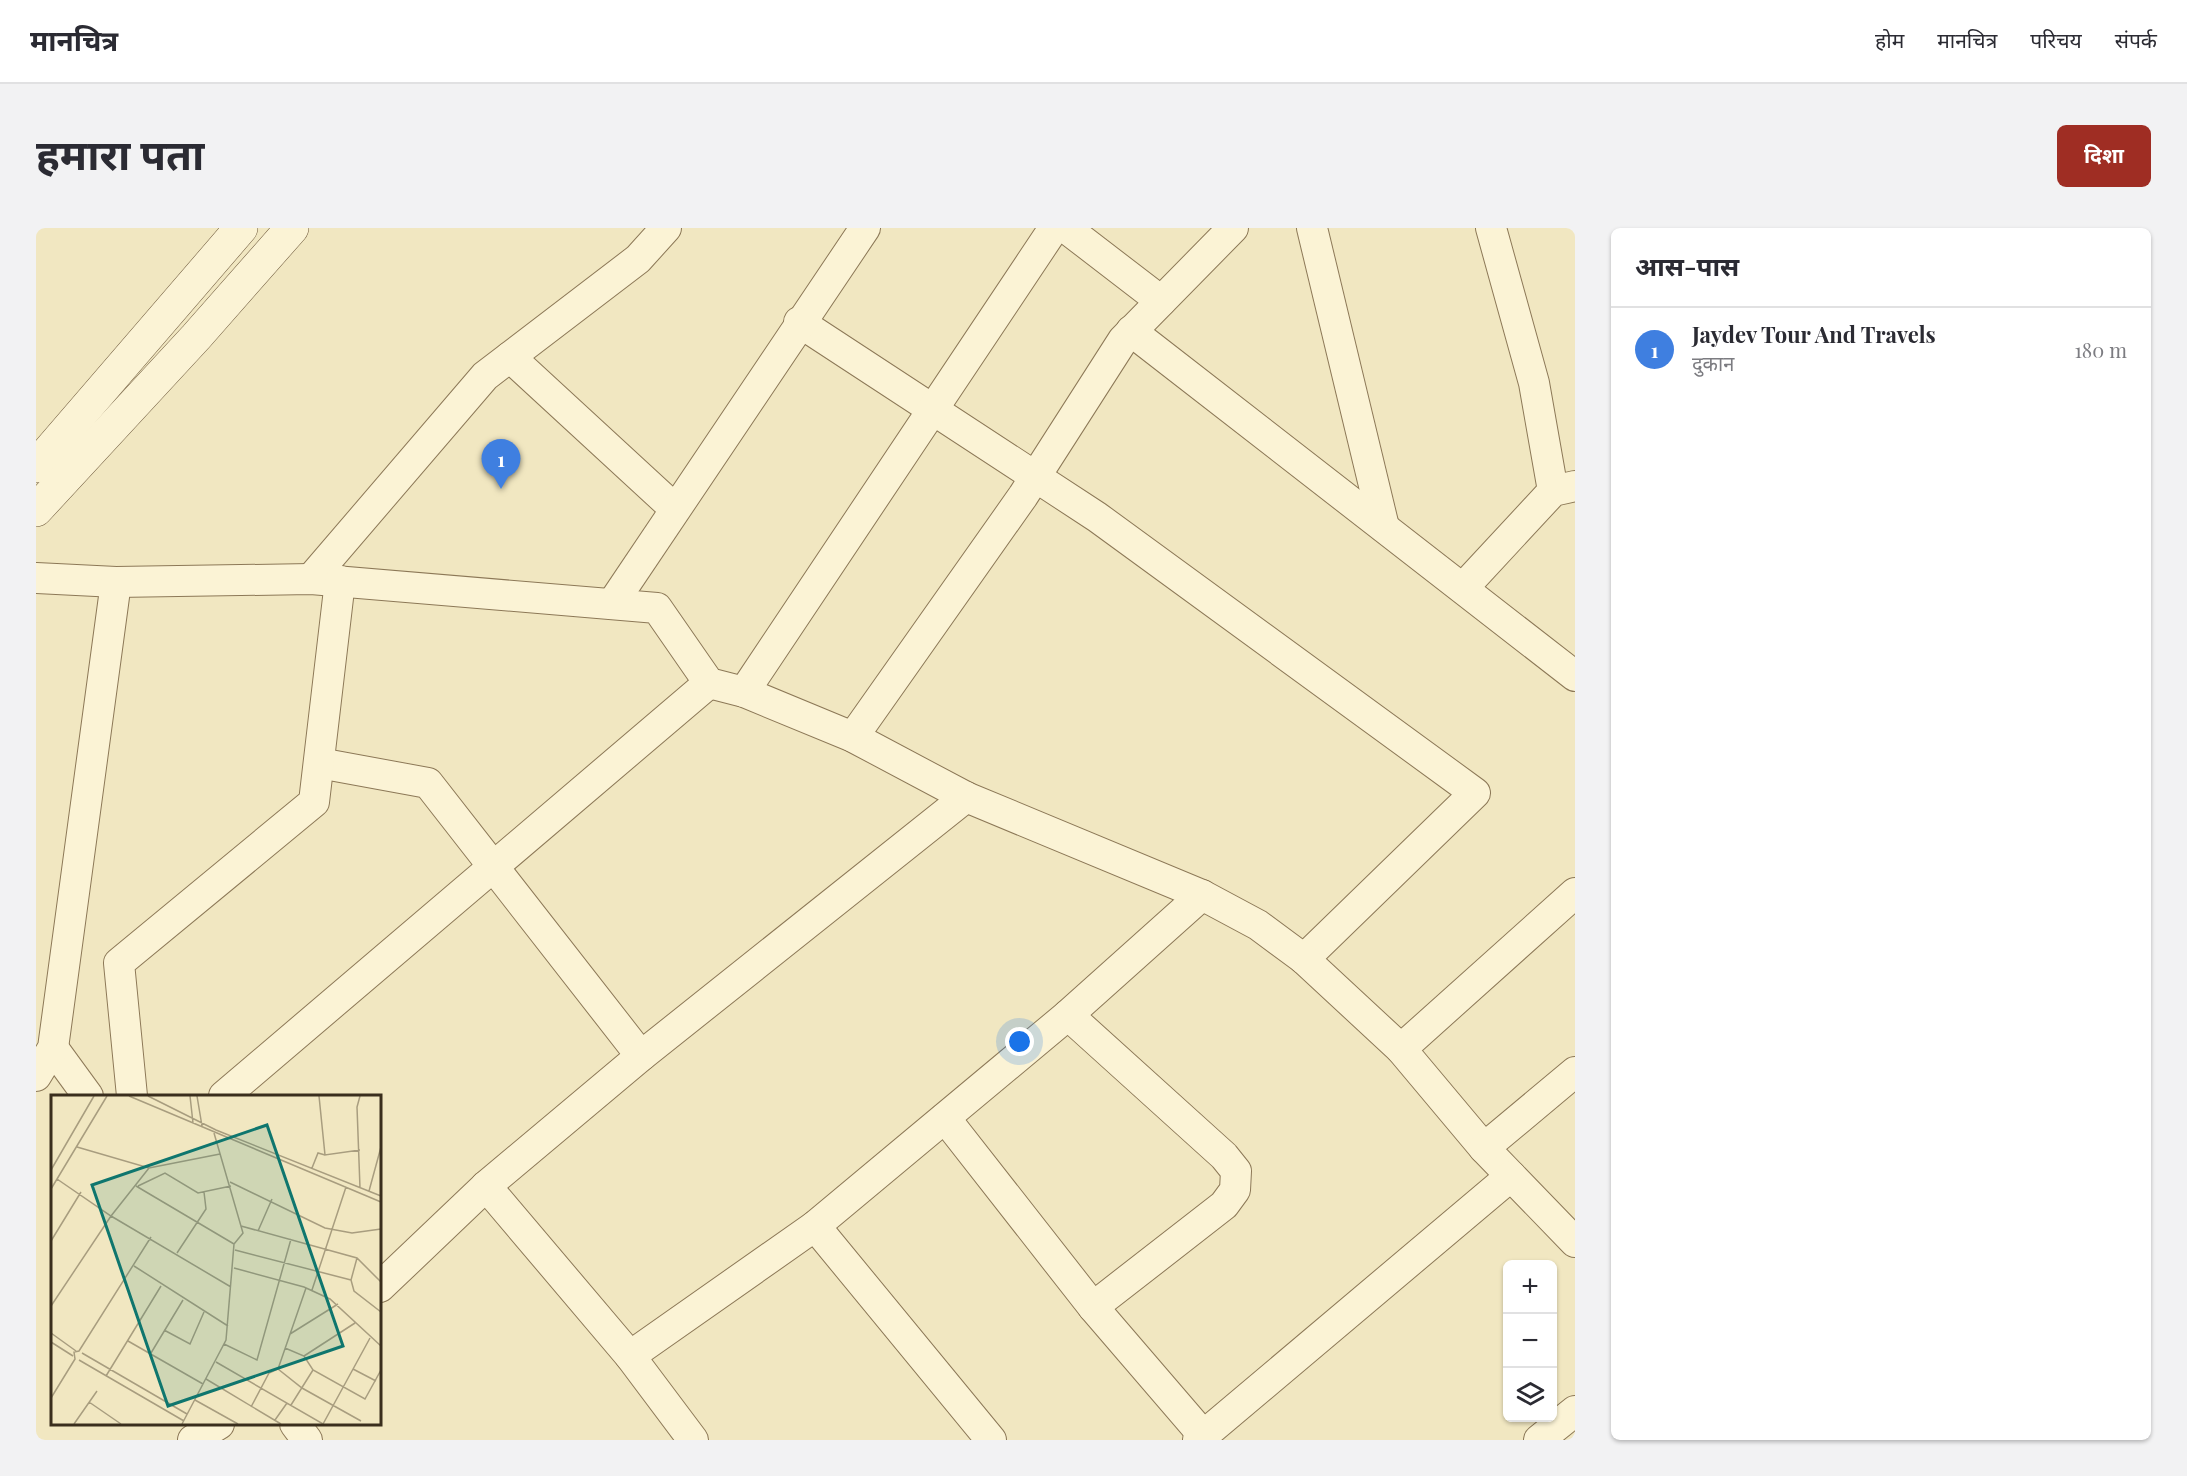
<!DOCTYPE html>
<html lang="hi">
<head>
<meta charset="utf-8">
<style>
	body { margin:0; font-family:"Playfair Display","Noto Sans Devanagari",serif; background:#f2f2f3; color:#2b2b33 }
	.controls { position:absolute; right:18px; bottom:18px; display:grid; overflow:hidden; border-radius:9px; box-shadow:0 2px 4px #0004 }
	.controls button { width:54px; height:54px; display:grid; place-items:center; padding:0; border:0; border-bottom:2px solid #e1e1e2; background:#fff; color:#2b2b33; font:30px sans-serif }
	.you { position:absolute; left:984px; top:814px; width:21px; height:21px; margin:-15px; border:4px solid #fff; border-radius:50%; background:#1a73e8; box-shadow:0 0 0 9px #1a73e833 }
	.badge { display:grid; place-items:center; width:39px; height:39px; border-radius:50%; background:#9f2d23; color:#fff; font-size:20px; font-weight:700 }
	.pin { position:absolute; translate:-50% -50px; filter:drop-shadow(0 2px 3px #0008) }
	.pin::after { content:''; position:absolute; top:32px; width:21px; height:18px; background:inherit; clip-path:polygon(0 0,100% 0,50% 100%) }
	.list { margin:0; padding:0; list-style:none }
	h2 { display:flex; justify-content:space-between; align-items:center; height:78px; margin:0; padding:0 24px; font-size:26px }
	h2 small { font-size:20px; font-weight:400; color:#7c7c81 }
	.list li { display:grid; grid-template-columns:39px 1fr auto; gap:18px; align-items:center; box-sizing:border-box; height:84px; padding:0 24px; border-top:2px solid #e1e1e2 }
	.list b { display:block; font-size:22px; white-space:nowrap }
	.list p { margin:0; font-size:20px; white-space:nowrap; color:#7c7c81 }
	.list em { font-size:20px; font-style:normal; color:#7c7c81 }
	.icon { flex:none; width:33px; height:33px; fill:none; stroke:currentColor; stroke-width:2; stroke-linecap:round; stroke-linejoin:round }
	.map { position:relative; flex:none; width:1539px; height:1212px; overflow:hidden; border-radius:9px }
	header { display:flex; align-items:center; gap:36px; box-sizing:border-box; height:84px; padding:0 30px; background:#fff; border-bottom:2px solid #e1e1e2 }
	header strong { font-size:28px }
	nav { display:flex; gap:33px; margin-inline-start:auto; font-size:21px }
	.intro { display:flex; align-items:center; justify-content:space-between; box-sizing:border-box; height:144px; padding:0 36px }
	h1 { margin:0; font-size:42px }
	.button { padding:15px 27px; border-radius:9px; background:#9f2d23; color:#fff; font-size:21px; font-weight:700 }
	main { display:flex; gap:36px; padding:0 36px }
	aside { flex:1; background:#fff; border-radius:9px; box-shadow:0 2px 4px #0004 }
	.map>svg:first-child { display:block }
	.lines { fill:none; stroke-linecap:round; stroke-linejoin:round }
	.street-casing { stroke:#8c7857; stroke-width:32 }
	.secondary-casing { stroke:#6d583b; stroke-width:34 }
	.street { stroke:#fbf3d5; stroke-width:30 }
	.secondary { stroke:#fbf3d5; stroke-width:33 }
	.inset-road { fill:none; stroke:#a89d7f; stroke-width:1.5 }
	.view { fill:#0f766e; fill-opacity:0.15; stroke:#0f766e; stroke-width:3 }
	.inset-edge { fill:none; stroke:#3a2e1d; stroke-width:3 }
</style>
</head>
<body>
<header>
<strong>मानचित्र</strong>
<nav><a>होम</a><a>मानचित्र</a><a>परिचय</a><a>संपर्क</a></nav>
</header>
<div class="intro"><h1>हमारा पता</h1><a class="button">दिशा</a></div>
<main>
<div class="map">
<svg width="1539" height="1212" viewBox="0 0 1539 1212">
	<rect width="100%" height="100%" fill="#f1e7c1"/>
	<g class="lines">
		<g class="street-casing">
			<g id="street">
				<polyline points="1030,0 1125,73"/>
				<polyline points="1276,0 1348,299"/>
				<polyline points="1455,0 1498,155 1517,263"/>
				<polyline points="763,94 1061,289 1439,565 1268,731"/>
				<polyline points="1095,103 1539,448"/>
				<polyline points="474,129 639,281"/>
				<polyline points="0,350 80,354 275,351 621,380 673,455 708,464 817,509 930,569 1166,667 1222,697 1268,731 1365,821 1448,920 1539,1014"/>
				<polyline points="275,351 449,148 602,31 630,0"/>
				<polyline points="1427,360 1517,263 1539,258"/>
				<polyline points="576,376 829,0"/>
				<polyline points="708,464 1018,0"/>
				<polyline points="817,509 987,268 1087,112 1197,0"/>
				<polyline points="283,535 392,555 605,828"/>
				<polyline points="1032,787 1188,928 1200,943 1199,962 1188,977 1057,1079"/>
				<polyline points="17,820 52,868"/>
				<polyline points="1365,821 1539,665"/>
				<polyline points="0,848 17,820 80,354"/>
				<polyline points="96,868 83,735 278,574 304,353"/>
				<polyline points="188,868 673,455"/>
				<polyline points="909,890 1057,1079 1167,1207"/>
				<polyline points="1448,920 1539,844"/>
				<polyline points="450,958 594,1128 657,1212"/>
				<polyline points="779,998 955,1212"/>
				<polyline points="344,1059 450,958 605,828 930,569"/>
				<polyline points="594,1128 779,998 1032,787 1166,667"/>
				<polyline points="259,1196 271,1212"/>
				<polyline points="157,1212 183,1196"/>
				<polyline points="1162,1212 1475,948"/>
				<polyline points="1503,1212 1539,1183"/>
			</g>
		</g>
		<g class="secondary-casing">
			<g id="secondary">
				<polyline points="0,238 205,0"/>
				<polyline points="0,282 160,109 256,0"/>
			</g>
		</g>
		<use href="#street" class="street"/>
		<use href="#secondary" class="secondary"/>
	</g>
	<g transform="translate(15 867)">
		<rect width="330" height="330" fill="#f1e7c1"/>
		<path class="inset-road" d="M78,1l252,106M97,1l68,34 165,66M139,1l3,27M146,1l5,30M268,1l6,59 35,-5M309,1l-3,11 3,81M26,52l72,21 71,-14M261,73l6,-15 7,2M0,75l43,-74M6,84l54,37 120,71M179,87l95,46 27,5 29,-4M85,91l98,58M87,91l27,-13 33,20 33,-7M0,94l56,-93M318,96l12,-44M190,131l116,32 24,24M207,136l14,-32M0,146l30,-49M184,155l116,30M126,158l29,-44 -2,-17M306,163l-6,22 3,11 27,21M83,171l94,60M183,173l70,19 26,12 51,47M261,195l34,-103M0,211l60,-90 38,-48M113,235l26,14 14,-32M0,238l25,18M239,239l48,-30M77,246l75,43M0,247l22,14M173,249l33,16 34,-121M234,253l19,8 9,14 52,29 16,-29M31,258l105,61M100,258l32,-53M253,261l51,-33M28,265l105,61M165,267l107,62 47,-86M227,274l24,19 59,33M302,274l23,12M55,281l55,-90M155,284l75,45M0,303l24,-39 -1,-7 5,-1 72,-114M144,305l43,24M38,307l32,22M240,310l22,-35M200,312l18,-34 9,-4 28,-81M224,325l12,-17M23,329l23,-33M131,329l44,-84 8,-96 9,-11 -29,-100"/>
		<path class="view" d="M216,30l76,221 -175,60 -76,-221z"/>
		<rect width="330" height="330" class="inset-edge"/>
	</g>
</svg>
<div class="controls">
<button>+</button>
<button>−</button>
<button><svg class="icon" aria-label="layers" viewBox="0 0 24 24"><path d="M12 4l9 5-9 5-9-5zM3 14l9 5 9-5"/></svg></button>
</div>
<div class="you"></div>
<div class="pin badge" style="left:465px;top:261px;background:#3f7fe0">1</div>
</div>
<aside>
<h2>आस-पास<small></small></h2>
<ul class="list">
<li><span class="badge" style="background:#3f7fe0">1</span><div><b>Jaydev Tour And Travels</b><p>दुकान</p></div><em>180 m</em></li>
</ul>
</aside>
</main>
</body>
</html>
